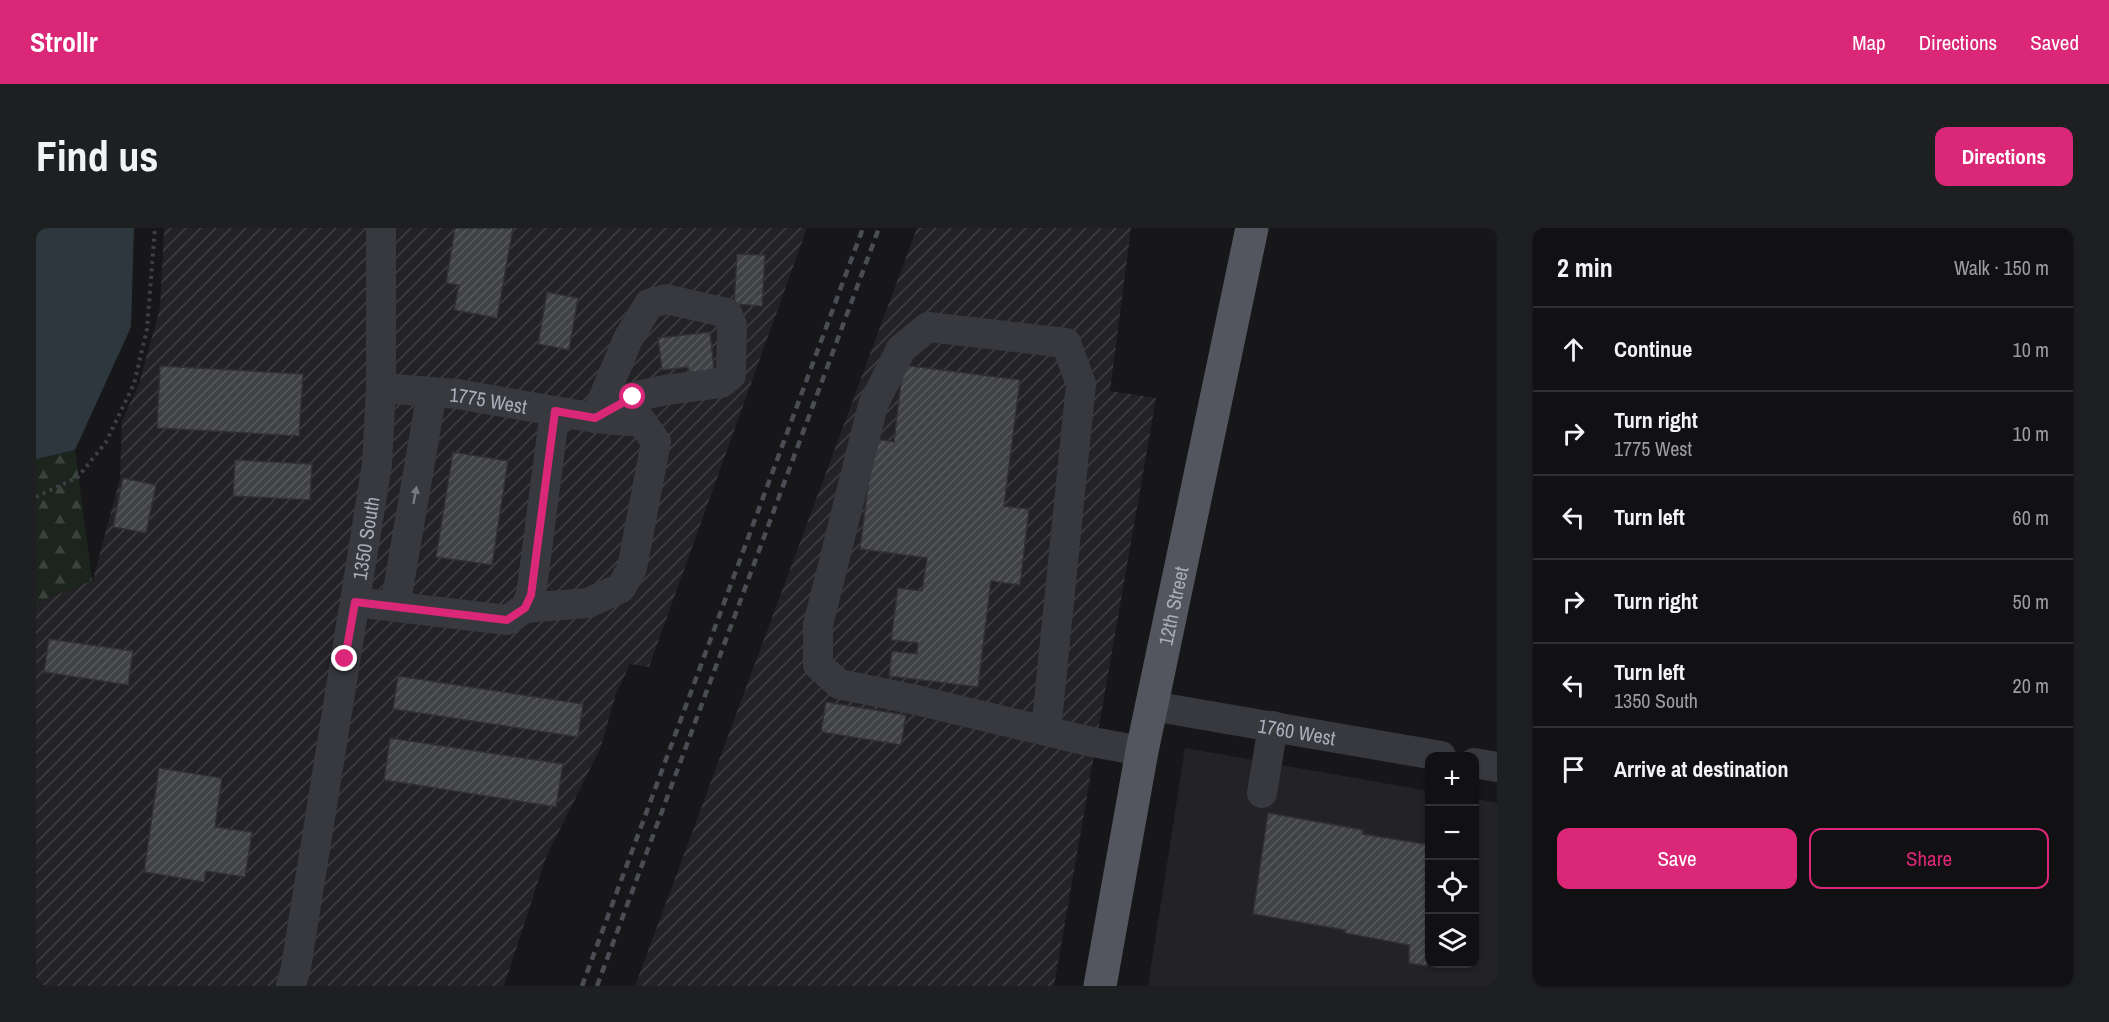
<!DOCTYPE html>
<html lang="en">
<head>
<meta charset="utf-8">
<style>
	body { margin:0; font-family:"Archivo Narrow",sans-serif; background:#1e1f21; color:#f1f3f6 }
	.controls { position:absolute; right:18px; bottom:18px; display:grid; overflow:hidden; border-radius:12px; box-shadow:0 2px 4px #0004 }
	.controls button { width:54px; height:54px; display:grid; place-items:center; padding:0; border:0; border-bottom:2px solid #303133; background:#111113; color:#f1f3f6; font:30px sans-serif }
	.stop { position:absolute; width:18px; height:18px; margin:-14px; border:4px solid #db2777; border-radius:50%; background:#fff }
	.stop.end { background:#db2777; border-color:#fff; box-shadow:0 2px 6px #0008 }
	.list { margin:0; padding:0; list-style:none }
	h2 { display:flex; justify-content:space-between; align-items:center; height:78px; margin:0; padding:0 24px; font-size:26px }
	h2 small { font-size:20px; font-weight:400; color:#9c9da0 }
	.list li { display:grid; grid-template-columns:39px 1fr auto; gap:18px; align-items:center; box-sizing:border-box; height:84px; padding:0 24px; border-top:2px solid #303133 }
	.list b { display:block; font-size:22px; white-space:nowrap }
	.list p { margin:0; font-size:20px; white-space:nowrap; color:#9c9da0 }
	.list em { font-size:20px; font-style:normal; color:#9c9da0 }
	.actions { display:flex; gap:12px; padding:18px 24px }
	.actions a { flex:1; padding:14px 0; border:2px solid #db2777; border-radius:12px; text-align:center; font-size:21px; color:#db2777 }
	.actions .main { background:#db2777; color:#fff }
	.icon { flex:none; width:33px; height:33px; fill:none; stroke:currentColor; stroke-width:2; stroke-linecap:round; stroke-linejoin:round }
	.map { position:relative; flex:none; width:1461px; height:758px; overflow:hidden; border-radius:12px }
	header { display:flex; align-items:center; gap:36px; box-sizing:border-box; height:84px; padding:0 30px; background:#db2777; color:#fff }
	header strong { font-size:28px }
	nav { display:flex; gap:33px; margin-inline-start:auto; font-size:21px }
	.intro { display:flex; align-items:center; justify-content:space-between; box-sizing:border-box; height:144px; padding:0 36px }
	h1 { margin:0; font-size:42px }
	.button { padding:15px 27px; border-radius:12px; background:#db2777; color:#fff; font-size:21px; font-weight:700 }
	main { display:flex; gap:36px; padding:0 36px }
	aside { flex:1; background:#111113; border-radius:12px; box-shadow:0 2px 4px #0004 }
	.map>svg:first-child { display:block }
	.built { fill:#232326 }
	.industrial { fill:url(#industrial-furrows) }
	.forest { fill:url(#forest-firs) }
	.water { fill:#2c373e }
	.building { fill:url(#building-hatch); stroke:#313135; stroke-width:1.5 }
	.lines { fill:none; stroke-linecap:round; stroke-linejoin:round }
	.path { stroke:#3d4046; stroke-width:4; stroke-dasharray:3 4.5; stroke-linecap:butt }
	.minor { stroke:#37393e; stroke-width:30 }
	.major { stroke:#53565e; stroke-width:33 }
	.rail { stroke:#4a4d54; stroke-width:4.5; stroke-dasharray:8 6; stroke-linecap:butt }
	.oneway { fill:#757982 }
	.route { stroke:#db2777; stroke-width:8 }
	.labels { text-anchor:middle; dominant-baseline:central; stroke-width:5; stroke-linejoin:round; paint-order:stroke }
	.street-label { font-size:20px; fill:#a8aeba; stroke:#121214 }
</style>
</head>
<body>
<header>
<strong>Strollr</strong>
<nav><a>Map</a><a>Directions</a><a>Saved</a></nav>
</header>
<div class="intro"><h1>Find us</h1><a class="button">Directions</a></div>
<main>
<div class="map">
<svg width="1461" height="758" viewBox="0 0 1461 758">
	<defs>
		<pattern id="industrial-furrows" width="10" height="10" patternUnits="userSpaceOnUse" patternTransform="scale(1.5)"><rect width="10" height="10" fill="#232326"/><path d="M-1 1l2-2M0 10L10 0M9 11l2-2" fill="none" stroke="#404043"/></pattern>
		<pattern id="forest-firs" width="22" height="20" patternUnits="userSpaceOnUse" patternTransform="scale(1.5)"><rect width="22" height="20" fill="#1c251d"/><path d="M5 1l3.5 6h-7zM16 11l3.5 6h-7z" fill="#3a423c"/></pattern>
		<pattern id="building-hatch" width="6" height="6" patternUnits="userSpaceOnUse" patternTransform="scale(1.5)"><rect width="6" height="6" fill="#414246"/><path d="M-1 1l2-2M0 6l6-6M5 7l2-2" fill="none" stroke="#5a5b5f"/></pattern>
	</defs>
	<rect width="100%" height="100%" fill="#171719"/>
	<polygon class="built" points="1149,520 1393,563 1394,736 1438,736 1439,571 1461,575 1461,758 1112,758"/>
	<g class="industrial">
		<polygon points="128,0 771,0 613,439 594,436 580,466 564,521 510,629 468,758 0,758 0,375 57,352 84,250 86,193 103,156 124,80"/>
		<polygon points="881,0 1095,0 1074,163 1120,170 1018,758 599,758"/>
	</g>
	<polygon class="forest" points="39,222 56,352 0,375 0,231"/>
	<polygon class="water" points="0,0 98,0 95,99 39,222 0,231"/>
	<g class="building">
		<polygon points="419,0 477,0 461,90 418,82 423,57 410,55"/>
		<polygon points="701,26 729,27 726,78 698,76"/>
		<polygon points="511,64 542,70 533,122 502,116"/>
		<polygon points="674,104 679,151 654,154 652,139 626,142 622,110"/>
		<polygon points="867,137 984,152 968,278 993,281 984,357 955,353 942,459 853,448 856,423 881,426 882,415 855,412 862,360 886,363 891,330 824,321 838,211 858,214"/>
		<polygon points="124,138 267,146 263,208 121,200"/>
		<polygon points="417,224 472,233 456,337 400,329"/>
		<polygon points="199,232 276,236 274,272 197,268"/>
		<polygon points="87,250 120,257 110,305 77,299"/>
		<polygon points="13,411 97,423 92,457 8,444"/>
		<polygon points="362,448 547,476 542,509 357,481"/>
		<polygon points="790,474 870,487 865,517 785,504"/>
		<polygon points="354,510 527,536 520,579 348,552"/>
		<polygon points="123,540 186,550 179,599 216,604 209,649 170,643 168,654 108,644"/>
		<polygon points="1232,585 1327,602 1327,606 1394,617 1394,723 1391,738 1373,735 1373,717 1309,705 1309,702 1217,686"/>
	</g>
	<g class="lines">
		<polyline class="path" points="0,269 42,249 70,214 98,156 111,101 119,0"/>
		<g class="minor">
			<polygon points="630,71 691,85 696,97 695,147 685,155 629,162 597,169 559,190 592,111 613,76"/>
			<path id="s1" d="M345,160l76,6 138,24 47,4 14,20 -24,126 -11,20 -33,15 -63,5"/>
			<polyline points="319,374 471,392 489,380 495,367 519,183"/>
			<polyline points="359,379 396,164"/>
			<path id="s2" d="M1116,478l289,50"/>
			<polyline points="1010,503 1045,156 1030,115 892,99 865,121 837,177 782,397 782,437 803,456 880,472 1056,514 1106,523"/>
			<polyline points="1438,535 1461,539"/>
			<polyline points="1226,565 1237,498"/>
			<path id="s3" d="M255,758l5,-19 81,-503 4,-76v-160"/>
		</g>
		<path class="major" id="s4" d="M1064,758l42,-235 110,-523"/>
		<g class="rail">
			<polyline points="546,758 827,0"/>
			<polyline points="561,758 843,0"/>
		</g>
	</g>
	<defs><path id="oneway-solid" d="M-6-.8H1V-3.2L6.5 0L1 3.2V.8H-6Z" transform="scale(1.5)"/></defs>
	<use class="oneway" href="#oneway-solid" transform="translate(379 267) rotate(-80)"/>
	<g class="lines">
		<polyline class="route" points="309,431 319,374 471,392 489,380 495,367 519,183 559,190 597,169"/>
	</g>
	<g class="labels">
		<g class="street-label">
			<text stroke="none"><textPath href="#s1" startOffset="108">1775 West</textPath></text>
			<text stroke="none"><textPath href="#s3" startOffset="454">1350 South</textPath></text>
			<text stroke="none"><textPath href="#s4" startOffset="387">12th Street</textPath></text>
			<text stroke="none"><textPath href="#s2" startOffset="147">1760 West</textPath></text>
		</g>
	</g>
</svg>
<div class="controls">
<button>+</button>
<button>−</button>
<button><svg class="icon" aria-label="locate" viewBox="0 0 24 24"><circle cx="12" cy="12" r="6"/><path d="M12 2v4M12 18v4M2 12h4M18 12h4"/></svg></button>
<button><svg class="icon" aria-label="layers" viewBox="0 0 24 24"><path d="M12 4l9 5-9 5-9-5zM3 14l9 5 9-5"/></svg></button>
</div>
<div class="stop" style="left:597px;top:169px"></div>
<div class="stop end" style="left:309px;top:431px"></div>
</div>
<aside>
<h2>2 min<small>Walk · 150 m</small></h2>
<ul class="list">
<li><svg class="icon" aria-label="ahead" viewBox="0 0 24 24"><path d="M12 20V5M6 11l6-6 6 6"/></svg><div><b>Continue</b></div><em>10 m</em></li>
<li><svg class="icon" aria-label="right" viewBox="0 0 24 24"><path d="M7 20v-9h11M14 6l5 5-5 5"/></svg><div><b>Turn right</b><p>1775 West</p></div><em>10 m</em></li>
<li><svg class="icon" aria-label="left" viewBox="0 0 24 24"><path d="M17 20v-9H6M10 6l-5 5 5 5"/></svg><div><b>Turn left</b></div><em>60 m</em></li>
<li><svg class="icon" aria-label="right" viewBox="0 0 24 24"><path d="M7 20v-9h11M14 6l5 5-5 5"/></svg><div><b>Turn right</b></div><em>50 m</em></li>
<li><svg class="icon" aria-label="left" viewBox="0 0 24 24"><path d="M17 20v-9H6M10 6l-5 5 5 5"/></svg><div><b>Turn left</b><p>1350 South</p></div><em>20 m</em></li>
<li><svg class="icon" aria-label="arrive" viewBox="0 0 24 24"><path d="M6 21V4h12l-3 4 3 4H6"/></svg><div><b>Arrive at destination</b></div></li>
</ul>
<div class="actions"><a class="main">Save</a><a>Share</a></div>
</aside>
</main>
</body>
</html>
